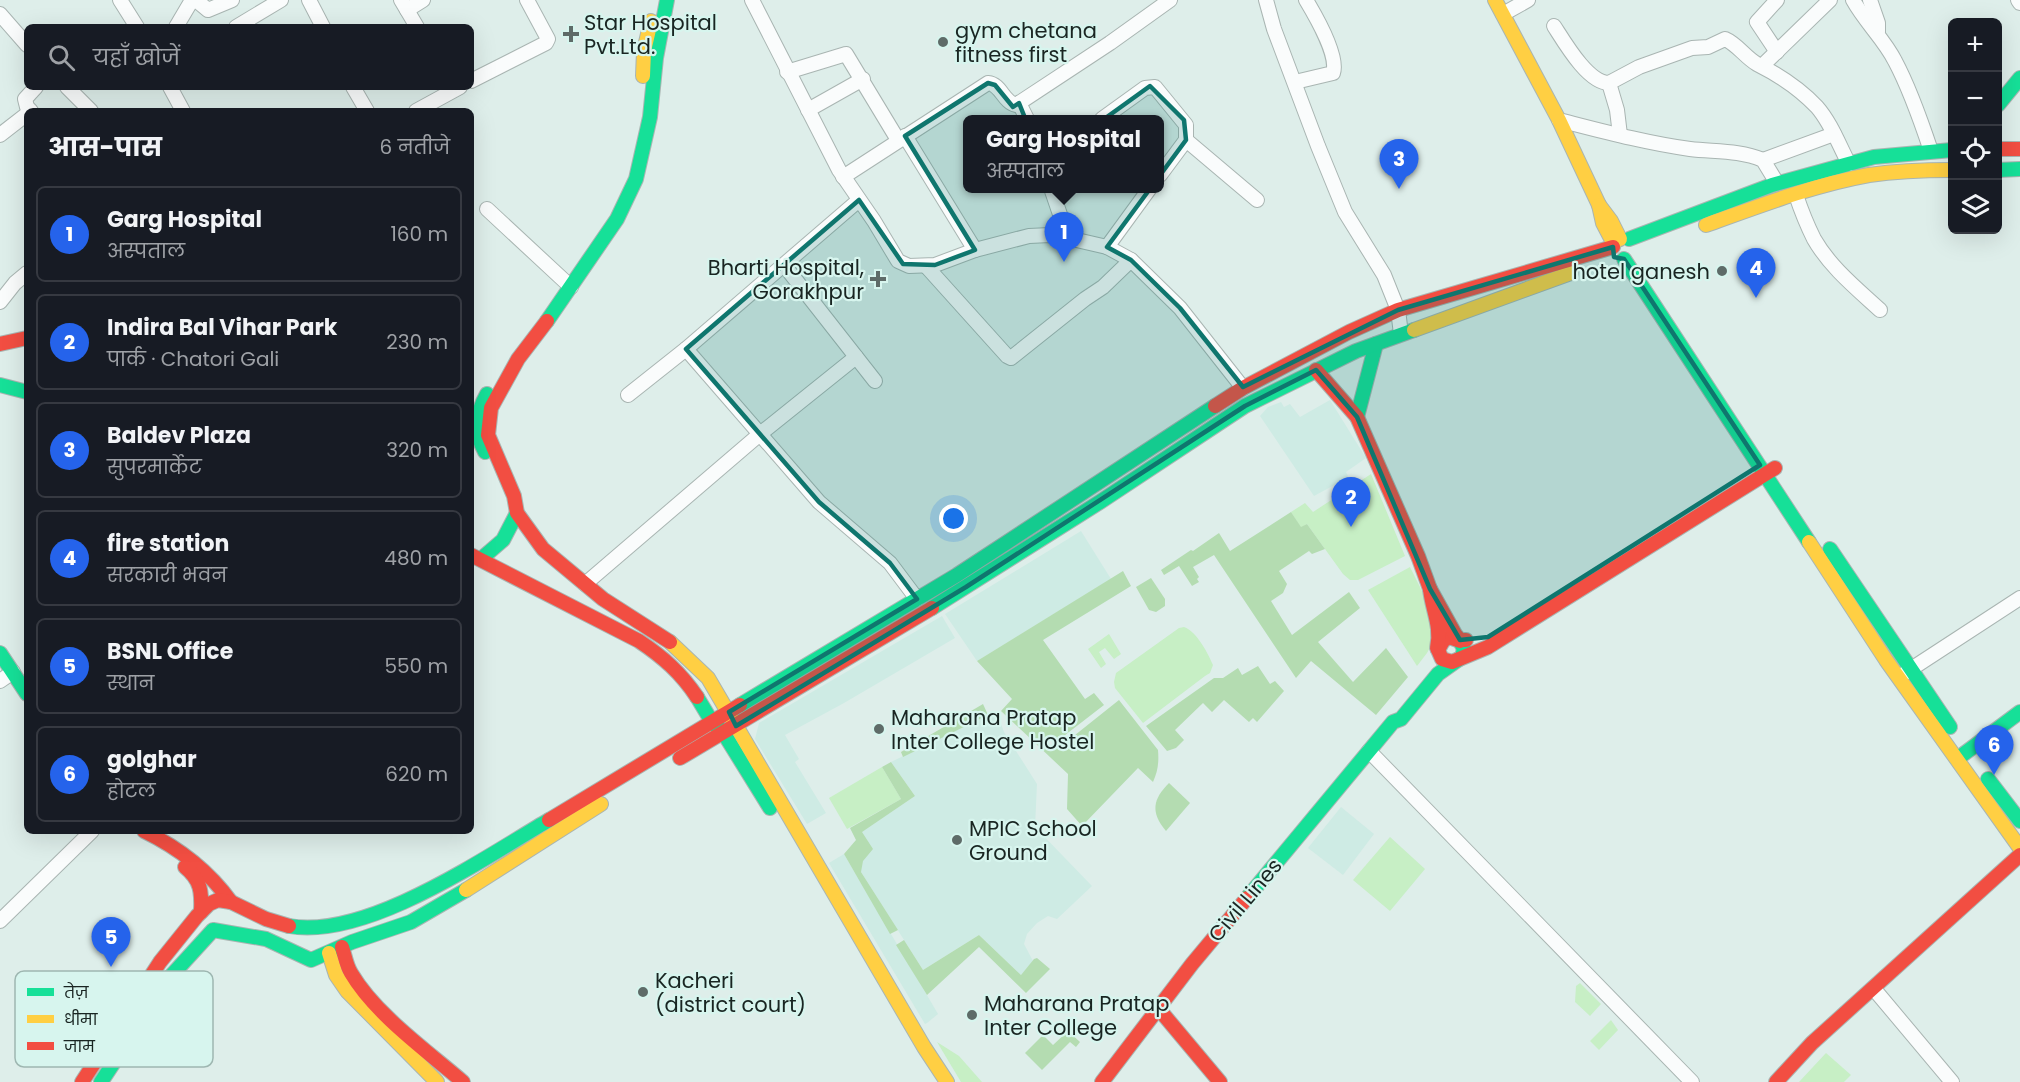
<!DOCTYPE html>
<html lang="hi">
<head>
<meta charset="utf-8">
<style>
	body { margin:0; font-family:Poppins,"Noto Sans Devanagari",sans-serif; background:#242831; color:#f1f3f6 }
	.controls { position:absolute; right:18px; top:18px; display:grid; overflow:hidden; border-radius:9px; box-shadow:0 6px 24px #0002 }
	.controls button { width:54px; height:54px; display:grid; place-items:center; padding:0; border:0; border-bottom:2px solid #363941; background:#171b24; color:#f1f3f6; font:30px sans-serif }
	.you { position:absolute; left:954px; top:519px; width:21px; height:21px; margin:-15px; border:4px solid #fff; border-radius:50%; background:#1a73e8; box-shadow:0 0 0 9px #1a73e833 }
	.badge { display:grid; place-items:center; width:39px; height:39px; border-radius:50%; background:#2563eb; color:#fff; font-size:20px; font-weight:700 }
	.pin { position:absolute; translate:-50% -50px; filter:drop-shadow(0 2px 3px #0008) }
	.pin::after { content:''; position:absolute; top:32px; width:21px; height:18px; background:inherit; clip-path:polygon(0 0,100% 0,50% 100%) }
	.popup { position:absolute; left:963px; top:115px; width:201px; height:78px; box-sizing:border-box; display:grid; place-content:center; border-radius:9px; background:#171b24; filter:drop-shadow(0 2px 4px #0005); font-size:20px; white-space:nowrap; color:#9ea1a6 }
	.popup b { font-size:22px; color:#f1f3f6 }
	.popup::after { content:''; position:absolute; left:50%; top:100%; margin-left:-12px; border:12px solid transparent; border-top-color:#171b24 }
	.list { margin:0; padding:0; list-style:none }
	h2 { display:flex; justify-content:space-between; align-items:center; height:78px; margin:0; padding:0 24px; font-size:26px }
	h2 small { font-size:20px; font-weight:400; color:#9ea1a6 }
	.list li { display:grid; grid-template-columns:39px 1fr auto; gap:18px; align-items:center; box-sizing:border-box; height:96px; margin:0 12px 12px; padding:0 12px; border:2px solid #363941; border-radius:9px }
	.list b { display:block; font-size:22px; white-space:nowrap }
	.list p { margin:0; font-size:20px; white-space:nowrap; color:#9ea1a6 }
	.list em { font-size:20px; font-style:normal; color:#9ea1a6 }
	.icon { flex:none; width:33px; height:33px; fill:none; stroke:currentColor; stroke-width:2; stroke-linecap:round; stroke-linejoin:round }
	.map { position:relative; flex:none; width:2020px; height:1082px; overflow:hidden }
	.search { position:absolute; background:#171b24; box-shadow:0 6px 24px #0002; left:24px; top:24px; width:450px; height:66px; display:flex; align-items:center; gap:15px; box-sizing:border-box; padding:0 21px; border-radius:9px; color:#9ea1a6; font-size:22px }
	.panel { position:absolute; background:#171b24; box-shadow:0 6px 24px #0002; left:24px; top:108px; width:450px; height:726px; border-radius:9px }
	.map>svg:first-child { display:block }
	.built { fill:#ceebe4 }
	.green { fill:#c7efc5 }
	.forest { fill:#b4dcb1 }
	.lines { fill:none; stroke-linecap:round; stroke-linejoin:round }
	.street-casing { stroke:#a9b5b2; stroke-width:16 }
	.fast-casing { stroke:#a9b5b2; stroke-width:16 }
	.slow-casing { stroke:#a9b5b2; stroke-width:16 }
	.jam-casing { stroke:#a9b5b2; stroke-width:16 }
	.street { stroke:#fafcfc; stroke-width:14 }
	.fast { stroke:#16e098; stroke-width:14 }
	.slow { stroke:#ffcf43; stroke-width:14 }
	.jam { stroke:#f24e42; stroke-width:14 }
	.marked { fill:#0f766e; fill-opacity:0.2; stroke:#0f766e; stroke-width:4.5; stroke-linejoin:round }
	.poi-dot { fill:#5e6b68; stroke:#d7f5ee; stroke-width:2 }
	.labels { text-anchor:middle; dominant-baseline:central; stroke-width:4.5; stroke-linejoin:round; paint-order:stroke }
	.poi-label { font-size:21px; fill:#192522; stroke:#d7f5ee; text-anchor:start }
	.street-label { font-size:21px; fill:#192522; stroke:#d7f5ee }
	.key { fill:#d7f5ee; stroke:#9eb7b1; stroke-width:1.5 }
	.key-label { font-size:16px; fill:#192522 }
</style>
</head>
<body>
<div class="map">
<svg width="2020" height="1082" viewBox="0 0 2020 1082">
	<rect width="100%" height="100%" fill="#deeeea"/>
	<g class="built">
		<polygon points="1330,400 1366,458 1346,472 1348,476 1338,483 1314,496 1260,416 1268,407 1281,402 1284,407 1290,404 1300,417"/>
		<polygon points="1081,531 1111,579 977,661 945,614"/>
		<polygon points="942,616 955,638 844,703 785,735 799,759 795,762 826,813 807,824 755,739 759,723"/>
		<polygon points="996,711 1004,732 1037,784 1035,827 1092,886 1057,919 1048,916 1037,923 1027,934 1024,944 1033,961 1021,975 979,935 923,970 861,872 861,832 915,796 891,762"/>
		<polygon points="1341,807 1374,834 1343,875 1308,848"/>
		<polygon points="844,854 938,1014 927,1023 925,1024 829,863"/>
	</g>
	<g class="green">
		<polygon points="1371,474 1405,556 1358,580 1350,580 1343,574 1307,524 1301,528 1291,512 1305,503 1313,512"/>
		<polygon points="1410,567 1431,609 1433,642 1427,653 1417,666 1368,590"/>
		<path d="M1184,627c13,5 24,26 29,38l-3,8 -5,3 -62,47 -28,-35 -1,-6 2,-9 63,-45z"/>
		<polygon points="1109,634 1121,654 1114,659 1105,648 1099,652 1106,664 1101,668 1088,649"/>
		<polygon points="882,767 901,799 847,829 829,798"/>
		<polygon points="1390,837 1425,869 1390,911 1353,880"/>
		<polygon points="1580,983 1601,1004 1590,1016 1575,1002 1576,986"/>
		<polygon points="1611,1020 1618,1030 1599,1050 1590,1041"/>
		<polygon points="937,1042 959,1056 982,1082 961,1082"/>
		<polygon points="1826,1053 1851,1075 1844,1082 1799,1082"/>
	</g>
	<g class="forest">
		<polygon points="1291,512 1301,527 1307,524 1325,549 1312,554 1309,551 1279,571 1287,584 1283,593 1271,601 1292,635 1349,592 1360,608 1318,642 1353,682 1386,648 1408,677 1376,715 1311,661 1296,678 1214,555 1193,567 1199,577 1197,579 1199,582 1192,586 1179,566 1164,575 1161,570 1191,550 1193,551 1219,533 1230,551"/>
		<path d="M1123,571l8,15 -88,54 42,59 9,-6 10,12 -44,34 -10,-1 -4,5 5,4h9l59,-47 39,50c1,12 0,21 -5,32l-15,-14 -56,58 -15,-17 1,-35 -67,-63 11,-12 -35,-38z"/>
		<polygon points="1151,578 1165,599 1165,606 1156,612 1149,610 1136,587"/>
		<polygon points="1258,666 1270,684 1275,681 1284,691 1257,722 1253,718 1249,722 1224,700 1212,712 1203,703 1175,730 1184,740 1176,748 1167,751 1146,726 1214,678 1223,678 1238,668 1242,675"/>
		<polygon points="983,704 988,715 903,757 901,752"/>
		<polygon points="891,762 915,796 862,832 873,849 863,861 861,872 898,930 890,934 844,854 856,840 850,828 901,799 882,767"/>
		<path d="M1169,783l21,20 -24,28c-16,-19 -13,-32 3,-48z"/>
		<polygon points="979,935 1021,975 1034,959 1037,958 1050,969 1026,993 979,947 927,995 896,945 904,940 923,970"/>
		<polygon points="1068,1031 1080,1042 1076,1047 1070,1042 1042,1070 1025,1053 1043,1035 1053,1045"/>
	</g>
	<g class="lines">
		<g class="street-casing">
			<g id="street">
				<polyline points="120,0 137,27"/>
				<polyline points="196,0 208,10 232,0"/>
				<polyline points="309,0 323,27"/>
				<polyline points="401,0 417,27"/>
				<polyline points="752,0 839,170 874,221 898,261 909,266 935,265 975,250 1029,236 1050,235 1068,238 1107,247 1131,260 1180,308 1243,388"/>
				<polyline points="1266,0 1274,29 1318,146 1345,212 1384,275 1398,310 1401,334"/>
				<polyline points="1777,0 1757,22 1777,52"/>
				<path d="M1853,0c12,22 31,39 42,61 15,28 26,60 36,90"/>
				<polyline points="1870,0 1878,23 1878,32"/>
				<polyline points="2018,0 2020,3"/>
				<polyline points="407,10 423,0"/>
				<polyline points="0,14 27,45"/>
				<polyline points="1503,14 1528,0"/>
				<path d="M1554,26c11,17 34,57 55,57"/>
				<polyline points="176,27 192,0"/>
				<polyline points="236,27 281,0"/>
				<polyline points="1763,65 1830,0"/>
				<polyline points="787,72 846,54 898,140"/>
				<polyline points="471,81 546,43 548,39 527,0"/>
				<path d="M1295,82l38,-9c6,-17 -18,-58 -27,-73"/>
				<polyline points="67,87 91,111"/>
				<polyline points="170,87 183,111"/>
				<polyline points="353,87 367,111"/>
				<polyline points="1019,103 1027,119"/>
				<polyline points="808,110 863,79"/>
				<polyline points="31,111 27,107 25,99 36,87"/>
				<polyline points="416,111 460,87"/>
				<polyline points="1102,119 1145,88 1155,87 1186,125 1186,140"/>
				<path d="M1559,120c43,11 87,23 131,29 25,3 49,1 73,11l14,23"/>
				<polyline points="0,135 27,114"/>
				<path d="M1620,135l-3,-25 -8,-27 30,-16 53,-19 16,-1 17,-8c12,5 20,18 32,25 22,11 43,25 60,43 14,16 22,38 32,57"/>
				<polyline points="905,136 975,250"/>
				<polyline points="1763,160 1834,134"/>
				<polyline points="1160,175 1186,140 1257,200"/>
				<path d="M843,177l145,-94c13,1 15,19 28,22l94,-62 60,-43"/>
				<polyline points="1051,188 1068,238"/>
				<path d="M1796,195c5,15 11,30 18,44 16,28 42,49 66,71"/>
				<polyline points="487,209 571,287"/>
				<polyline points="1107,247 1150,188"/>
				<polyline points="784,265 875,381"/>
				<polyline points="926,266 1007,356 1011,358 1085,299 1103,287 1131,260"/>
				<polyline points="0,302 15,283 27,273"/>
				<polyline points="686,349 819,502 890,563 917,599"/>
				<polyline points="628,395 686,349 859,200"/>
				<polyline points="585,584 760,434 856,357"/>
				<polyline points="1905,673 2020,598"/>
				<polyline points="0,681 13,672"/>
				<polyline points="1369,751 1692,1082"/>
				<polyline points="0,921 92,831"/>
				<polyline points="1874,989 1952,1082"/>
			</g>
		</g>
		<g class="fast-casing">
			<g id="fast">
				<polyline points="1998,105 2020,78"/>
				<polyline points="1998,170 2020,169"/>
				<polyline points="1629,239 1772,185 1874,157 1952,150"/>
				<polyline points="1624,259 1809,542"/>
				<polyline points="547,321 617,219 636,179 650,117 656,58 667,0"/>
				<polyline points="0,385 27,392"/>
				<polyline points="1357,417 1376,344"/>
				<path d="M485,452c-11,-20 -9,-39 2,-58"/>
				<polyline points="1830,549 1950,727"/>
				<polyline points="481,559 503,540 517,513"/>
				<polyline points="932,608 1100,502 1245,406 1356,351 1414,330"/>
				<polyline points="0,653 27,694"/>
				<polyline points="697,697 712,722 723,732 770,808"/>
				<polyline points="740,705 957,575 1215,406"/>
				<polyline points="1957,759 2020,712"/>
				<polyline points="1988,779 2020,821"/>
				<polyline points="1247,898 1393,722 1401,719 1438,674 1462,657 1464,649 1460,641"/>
				<path d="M289,926c77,14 195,-68 260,-106"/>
				<polyline points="101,1082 171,976 213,930 266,939 311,960 352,942 411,922 466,890"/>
			</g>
		</g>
		<g class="slow-casing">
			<g id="slow">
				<polyline points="1495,0 1559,120 1599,205"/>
				<polyline points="643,76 644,51 651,21"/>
				<path d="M1706,225c53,-19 107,-40 163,-50 28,-4 55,-5 83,-5"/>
				<polyline points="1614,244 1603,223 1599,205 1611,221 1620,239"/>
				<polyline points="1414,330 1571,273"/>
				<polyline points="1809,542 1886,660 2020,848"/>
				<polyline points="670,642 708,678 924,1047 947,1082"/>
				<polyline points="466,890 601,804"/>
				<polyline points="329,953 336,975 347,991 437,1082"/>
			</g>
		</g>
		<g class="jam-casing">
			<g id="jam">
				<polyline points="1998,149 2020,149"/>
				<polyline points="547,321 518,359 491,408 488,435 514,496 517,513 543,549 603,599 670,642"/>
				<polyline points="0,344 27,338"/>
				<polyline points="1316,370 1357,417 1418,556 1430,589"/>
				<polyline points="1215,406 1243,388 1349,332 1398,310 1613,247"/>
				<path d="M471,555l168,86c24,16 42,32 58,56"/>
				<polyline points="1460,641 1449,637 1443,641 1438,650 1442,659 1452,662 1488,647 1775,468"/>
				<path d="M1437,648c5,-21 -5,-39 -7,-59l25,45 5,6h6"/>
				<polyline points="680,758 932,608"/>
				<polyline points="549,820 740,705"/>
				<path d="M144,831c35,17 64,39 87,71"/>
				<path d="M185,867c16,13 17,25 16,45"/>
				<path d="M342,947c3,9 4,18 9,26 24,41 76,78 112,109"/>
				<polyline points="1158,1008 1220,1082"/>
				<polyline points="82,1082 160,962 197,916 209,904 218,900 231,902 266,919 289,926"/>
				<polyline points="1102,1082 1192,964 1247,898"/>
				<polyline points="1776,1082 1812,1043 2020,855"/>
			</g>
		</g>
		<use href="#street" class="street"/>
		<use href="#fast" class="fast"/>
		<use href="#slow" class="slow"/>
		<use href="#jam" class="jam"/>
	</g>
	<path class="marked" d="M988,83l7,2 18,22 6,-4 24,60 107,-77 34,34 2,20 -79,107 24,13 49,48 63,79 155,-77 215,-63 1,10 10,2 136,206 -272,172 -28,3 -30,-51 -73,-172 -41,-47 -71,36 -279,181 -230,139 -7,-14 188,-113 -27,-36 -71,-61 -133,-153 173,-149 44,64 32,1 40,-15 -70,-114z"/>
	<g class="poi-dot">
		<path d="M568 25h6v6h6v6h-6v6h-6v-6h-6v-6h6z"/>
		<circle cx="943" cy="42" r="6"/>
		<circle cx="1722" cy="271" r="6"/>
		<path d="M875 270h6v6h6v6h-6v6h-6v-6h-6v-6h6z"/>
		<circle cx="879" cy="729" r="6"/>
		<circle cx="957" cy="840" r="6"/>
		<circle cx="643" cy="992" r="6"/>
		<circle cx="972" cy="1015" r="6"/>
	</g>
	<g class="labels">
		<g class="poi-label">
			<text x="584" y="22">Star Hospital<tspan x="584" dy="24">Pvt.Ltd.</tspan></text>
			<text x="955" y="30">gym chetana<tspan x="955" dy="24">fitness first</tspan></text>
			<text x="864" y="267" text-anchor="end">Bharti Hospital,<tspan x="864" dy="24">Gorakhpur</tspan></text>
			<text x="1710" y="271" text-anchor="end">hotel ganesh</text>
			<text x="891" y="717">Maharana Pratap<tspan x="891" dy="24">Inter College Hostel</tspan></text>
			<text x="969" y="828">MPIC School<tspan x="969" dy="24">Ground</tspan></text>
			<text x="655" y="980">Kacheri<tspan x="655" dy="24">(district court)</tspan></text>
			<text x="984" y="1003">Maharana Pratap<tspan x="984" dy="24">Inter College</tspan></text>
		</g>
		<g class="street-label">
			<text transform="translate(1245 900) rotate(-50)">Civil Lines</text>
		</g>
	</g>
	<rect x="15" y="971" width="198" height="96" rx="9" class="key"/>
	<rect x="27" y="988" width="27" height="8" fill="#16e098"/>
	<rect x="27" y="1015" width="27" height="8" fill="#ffcf43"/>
	<rect x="27" y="1042" width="27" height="8" fill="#f24e42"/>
	<g class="key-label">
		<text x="64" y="998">तेज़</text>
		<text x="64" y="1025">धीमा</text>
		<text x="64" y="1052">जाम</text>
	</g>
</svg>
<div class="controls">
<button>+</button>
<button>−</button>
<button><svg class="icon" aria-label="locate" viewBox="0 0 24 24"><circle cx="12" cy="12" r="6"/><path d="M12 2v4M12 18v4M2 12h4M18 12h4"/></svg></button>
<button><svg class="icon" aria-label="layers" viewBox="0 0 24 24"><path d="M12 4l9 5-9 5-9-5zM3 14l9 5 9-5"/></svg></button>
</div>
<div class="you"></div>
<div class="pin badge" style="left:1064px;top:262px">1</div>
<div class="popup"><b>Garg Hospital</b>अस्पताल</div>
<div class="pin badge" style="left:1351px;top:527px">2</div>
<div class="pin badge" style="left:1399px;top:189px">3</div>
<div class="pin badge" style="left:1756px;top:298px">4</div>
<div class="pin badge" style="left:111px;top:967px">5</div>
<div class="pin badge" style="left:1994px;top:775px">6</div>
<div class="search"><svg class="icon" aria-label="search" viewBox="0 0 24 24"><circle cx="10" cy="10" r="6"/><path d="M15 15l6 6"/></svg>यहाँ खोजें</div>
<section class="panel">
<h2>आस-पास<small>6 नतीजे</small></h2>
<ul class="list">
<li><span class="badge">1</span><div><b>Garg Hospital</b><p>अस्पताल</p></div><em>160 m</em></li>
<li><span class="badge">2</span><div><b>Indira Bal Vihar Park</b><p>पार्क · Chatori Gali</p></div><em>230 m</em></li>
<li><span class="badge">3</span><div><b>Baldev Plaza</b><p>सुपरमार्केट</p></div><em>320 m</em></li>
<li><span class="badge">4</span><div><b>fire station</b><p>सरकारी भवन</p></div><em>480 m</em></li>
<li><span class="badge">5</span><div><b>BSNL Office</b><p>स्थान</p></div><em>550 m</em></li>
<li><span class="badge">6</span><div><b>golghar</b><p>होटल</p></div><em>620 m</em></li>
</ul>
</section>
</div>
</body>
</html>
